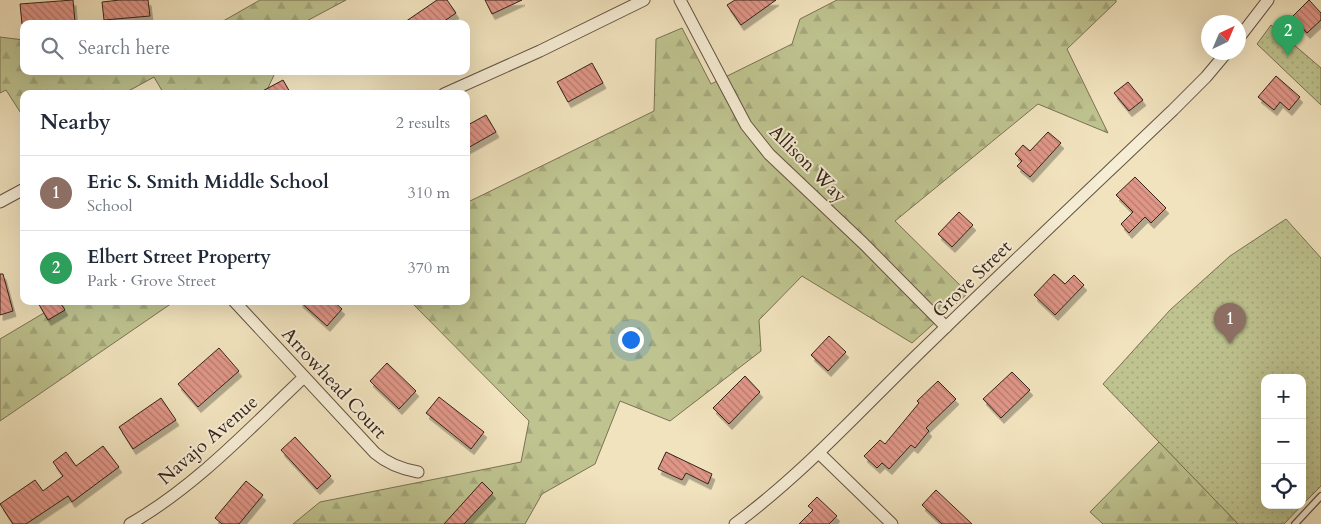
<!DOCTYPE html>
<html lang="en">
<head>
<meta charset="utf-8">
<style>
	body { margin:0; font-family:Cardo,serif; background:#f2f2f3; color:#1f2937 }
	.controls { position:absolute; right:15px; bottom:15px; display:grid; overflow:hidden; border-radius:10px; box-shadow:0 5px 20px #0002 }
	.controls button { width:45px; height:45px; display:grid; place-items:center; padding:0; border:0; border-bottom:1px solid #e0e1e3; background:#fff; color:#1f2937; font:25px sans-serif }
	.compass { position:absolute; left:1201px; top:15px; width:45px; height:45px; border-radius:50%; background:#fff; box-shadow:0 5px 20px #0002; rotate:44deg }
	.you { position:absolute; left:630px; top:339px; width:18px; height:18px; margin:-12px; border:4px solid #fff; border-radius:50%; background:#1a73e8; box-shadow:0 0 0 8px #1a73e833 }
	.badge { display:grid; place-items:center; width:32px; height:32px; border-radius:50%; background:#8f2418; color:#fff; font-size:16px; font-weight:700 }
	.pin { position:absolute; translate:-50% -41px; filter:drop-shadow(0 1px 2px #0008) }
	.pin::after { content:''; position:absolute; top:26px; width:18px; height:15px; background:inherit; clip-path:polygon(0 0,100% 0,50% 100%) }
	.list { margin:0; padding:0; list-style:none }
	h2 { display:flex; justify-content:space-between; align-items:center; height:65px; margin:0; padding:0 20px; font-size:21px }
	h2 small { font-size:16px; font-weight:400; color:#747a83 }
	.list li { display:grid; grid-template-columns:32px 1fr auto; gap:15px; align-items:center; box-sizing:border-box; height:75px; padding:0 20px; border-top:1px solid #e0e1e3 }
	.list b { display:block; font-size:19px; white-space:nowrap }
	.list p { margin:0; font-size:16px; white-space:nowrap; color:#747a83 }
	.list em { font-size:16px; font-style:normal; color:#747a83 }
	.icon { flex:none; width:28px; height:28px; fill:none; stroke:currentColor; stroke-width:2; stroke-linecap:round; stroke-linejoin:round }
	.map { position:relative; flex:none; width:1321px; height:524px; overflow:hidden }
	.search { position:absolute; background:#fff; box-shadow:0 5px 20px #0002; left:20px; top:20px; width:450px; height:55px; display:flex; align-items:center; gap:12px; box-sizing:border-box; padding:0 18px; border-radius:10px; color:#747a83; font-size:19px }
	.panel { position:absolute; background:#fff; box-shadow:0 5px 20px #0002; left:20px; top:90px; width:450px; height:215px; border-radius:10px }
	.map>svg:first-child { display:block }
	.grass { fill:url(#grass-dots); stroke:#7a7254 }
	.forest { fill:url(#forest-firs); stroke:#7a7254 }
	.building { fill:url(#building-back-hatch); stroke:#35221a; filter:url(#shadow) }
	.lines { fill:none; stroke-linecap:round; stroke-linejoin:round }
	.service-casing { stroke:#645243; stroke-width:8 }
	.minor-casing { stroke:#645243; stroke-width:13 }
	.service { stroke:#f6edd5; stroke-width:5.5 }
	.minor { stroke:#f6edd5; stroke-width:11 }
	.labels { text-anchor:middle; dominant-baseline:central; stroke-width:4; stroke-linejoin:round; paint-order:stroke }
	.street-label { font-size:19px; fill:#35221a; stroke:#f6edd5 }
</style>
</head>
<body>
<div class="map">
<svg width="1321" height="524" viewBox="0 0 1321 524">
	<defs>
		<pattern id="grass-dots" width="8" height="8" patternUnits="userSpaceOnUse" patternTransform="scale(1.25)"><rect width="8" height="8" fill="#bec38f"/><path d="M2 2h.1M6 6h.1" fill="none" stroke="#a4a77b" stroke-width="1.8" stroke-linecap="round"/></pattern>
		<pattern id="forest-firs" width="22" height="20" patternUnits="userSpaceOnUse" patternTransform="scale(1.25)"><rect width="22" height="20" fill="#bec38f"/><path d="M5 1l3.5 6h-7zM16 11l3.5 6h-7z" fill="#a4a77b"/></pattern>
		<pattern id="building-back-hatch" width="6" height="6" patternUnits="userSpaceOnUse" patternTransform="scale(1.25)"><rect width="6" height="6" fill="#e09687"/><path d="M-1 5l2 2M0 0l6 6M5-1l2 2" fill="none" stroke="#b67a6e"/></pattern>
		<filter id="shadow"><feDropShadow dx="3" dy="5.5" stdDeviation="0" flood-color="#0004"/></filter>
	</defs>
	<rect width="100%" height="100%" fill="#f1e3be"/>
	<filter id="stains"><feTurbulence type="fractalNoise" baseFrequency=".004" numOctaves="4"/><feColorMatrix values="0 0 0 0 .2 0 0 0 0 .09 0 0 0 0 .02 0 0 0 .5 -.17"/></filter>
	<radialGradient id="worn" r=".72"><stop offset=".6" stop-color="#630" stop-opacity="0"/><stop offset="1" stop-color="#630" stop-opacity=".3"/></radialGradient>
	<g class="grass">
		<polygon points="1271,25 1321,68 1321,105 1257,44"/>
		<polygon points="1286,219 1321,258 1321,486 1302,505 1302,378 1265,378 1265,505 1302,505 1284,524 1238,524 1103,384 1170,310 1230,256"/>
	</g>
	<g class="forest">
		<polygon points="260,0 346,0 301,24 218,24"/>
		<polygon points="837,0 1116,0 1116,2 1067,49 1108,133 1038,104 895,221 968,293 912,343 802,276 759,320 761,351 670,421 620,401 595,464 542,494 525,524 293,524 320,502 521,462 529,421 410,301 466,301 466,203 654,111 656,39 682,28 711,84 792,44 800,19"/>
		<polygon points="0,37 24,40 24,71 276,71 265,94 164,94 154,77 123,94 24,94 24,118 6,90 0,93"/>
		<polygon points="64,301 175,301 0,421 0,339"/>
		<polygon points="1159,442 1238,524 1103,524 1090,512"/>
	</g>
	<g class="building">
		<polygon points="73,0 75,22 67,24 22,24 20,4"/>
		<polygon points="120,0 148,0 150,16 104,20 102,2"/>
		<polygon points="437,0 447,0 456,13 440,24 402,24"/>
		<polygon points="485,0 522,0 492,14"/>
		<polygon points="735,0 776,0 741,25 727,5"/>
		<polygon points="1309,0 1321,13 1321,20 1307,33 1292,17"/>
		<polygon points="592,63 603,83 568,102 557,82"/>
		<polygon points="1276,76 1300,97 1289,110 1280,102 1274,110 1258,97"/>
		<polygon points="283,80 291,94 257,94"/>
		<polygon points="1128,82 1143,100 1129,111 1114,93"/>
		<polygon points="486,115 496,132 466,149 466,126"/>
		<polygon points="1048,132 1061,143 1030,177 1017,166 1022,161 1015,154 1023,145 1030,151"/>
		<polygon points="1135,177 1166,208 1151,223 1145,217 1129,233 1121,224 1133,212 1116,195"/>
		<polygon points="959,212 973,225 952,247 938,234"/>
		<polygon points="0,274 3,274 13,311 0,315"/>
		<polygon points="1054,274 1065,284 1074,275 1084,285 1055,315 1034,295"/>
		<polygon points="37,301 59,301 65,310 48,320"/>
		<polygon points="299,301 333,301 342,309 327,326"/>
		<polygon points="829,336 846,352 828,371 811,355"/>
		<polygon points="219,348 239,371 198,407 178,384"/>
		<polygon points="387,363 416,391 399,409 370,381"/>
		<polygon points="1012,372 1030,390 1001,418 983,399"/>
		<polygon points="745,376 760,392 729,424 713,408"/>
		<polygon points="938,381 956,399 926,428 929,431 915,448 911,445 889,469 882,463 877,468 864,456 880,440 885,444 919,403 917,401"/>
		<polygon points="439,397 484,432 471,449 426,413"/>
		<polygon points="161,398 176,420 133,449 119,427"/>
		<polygon points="295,437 331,476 317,489 281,450"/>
		<polygon points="103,446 119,467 72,502 68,496 26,524 13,524 0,504 35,480 43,491 63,476 53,462 66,452 76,466"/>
		<polygon points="666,452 712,474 708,484 686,473 682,480 658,469"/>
		<polygon points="246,481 263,495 239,524 222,524 215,518"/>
		<polygon points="482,482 493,493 464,524 444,524"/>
		<polygon points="936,490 972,524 942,524 922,505"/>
		<polygon points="817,497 837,516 829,524 799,524 813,510 808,506"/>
	</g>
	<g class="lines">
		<g class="service-casing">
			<polyline id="service" points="1295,524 1321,496"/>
		</g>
		<g class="minor-casing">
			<g id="minor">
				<polyline points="680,0 746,125 769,154 864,244 946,327"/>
				<polyline points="1238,39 1268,0"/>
				<polyline points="444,94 540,51 644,0"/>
				<polyline points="0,202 24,189"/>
				<path d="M234,301l141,152c13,11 26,16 43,19"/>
				<polyline points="819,453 892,524"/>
				<path d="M130,524c66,-38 119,-95 174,-147"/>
				<path d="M735,524c65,-48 120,-108 178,-165 86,-84 173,-166 260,-249l33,-33 21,-25"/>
			</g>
		</g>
		<use href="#service" class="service"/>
		<use href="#minor" class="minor"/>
	</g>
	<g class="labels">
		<g class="street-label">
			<text transform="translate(808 164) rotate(45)">Allison Way</text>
			<text transform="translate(972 279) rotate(-44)">Grove Street</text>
			<text transform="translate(334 383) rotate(47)">Arrowhead Court</text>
			<text transform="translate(208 440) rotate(-41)">Navajo Avenue</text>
		</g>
	</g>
	<rect width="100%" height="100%" filter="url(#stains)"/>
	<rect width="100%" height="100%" fill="url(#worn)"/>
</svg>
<div class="controls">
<button>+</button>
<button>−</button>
<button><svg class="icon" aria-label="locate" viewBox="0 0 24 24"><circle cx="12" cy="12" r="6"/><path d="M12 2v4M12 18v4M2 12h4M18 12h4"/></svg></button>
</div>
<svg class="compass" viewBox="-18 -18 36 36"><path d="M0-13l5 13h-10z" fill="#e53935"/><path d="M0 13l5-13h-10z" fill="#747a83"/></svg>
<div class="you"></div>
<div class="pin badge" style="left:1230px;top:344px;background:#8d6e63">1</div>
<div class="pin badge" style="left:1288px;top:56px;background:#2e9e5b">2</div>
<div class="search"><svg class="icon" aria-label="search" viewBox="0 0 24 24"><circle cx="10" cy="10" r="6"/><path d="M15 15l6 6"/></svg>Search here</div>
<section class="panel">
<h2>Nearby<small>2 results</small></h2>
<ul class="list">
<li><span class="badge" style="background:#8d6e63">1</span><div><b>Eric S. Smith Middle School</b><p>School</p></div><em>310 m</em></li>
<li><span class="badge" style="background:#2e9e5b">2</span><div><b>Elbert Street Property</b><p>Park · Grove Street</p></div><em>370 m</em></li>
</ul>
</section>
</div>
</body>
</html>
